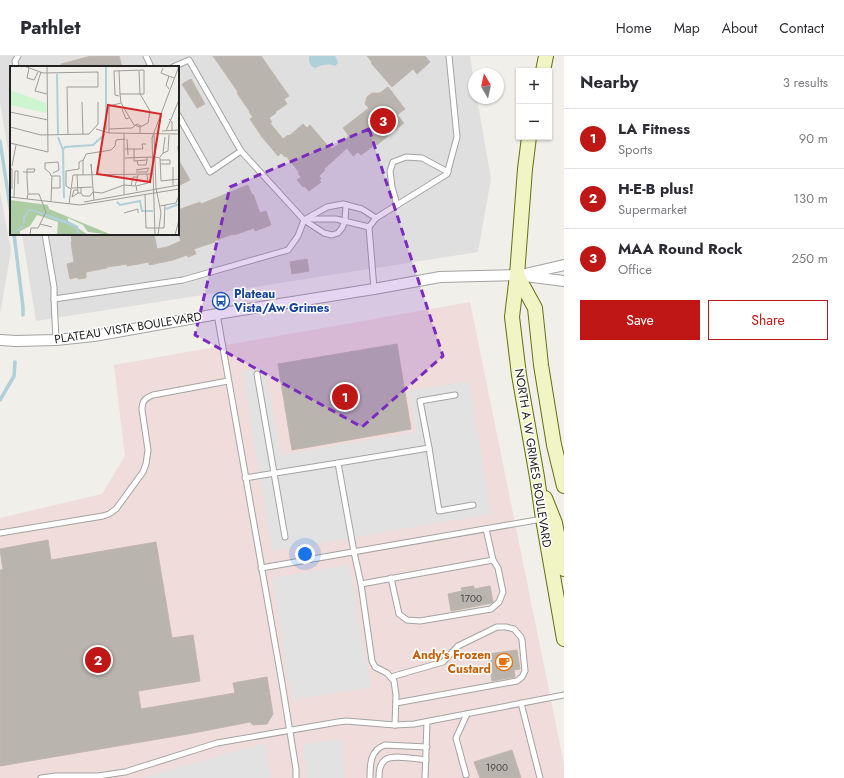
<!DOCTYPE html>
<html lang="en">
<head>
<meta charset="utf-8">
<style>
	body { margin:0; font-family:Jost,sans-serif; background:#f2f2f3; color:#2b2b33 }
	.controls { position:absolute; right:12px; top:12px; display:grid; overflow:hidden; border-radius:0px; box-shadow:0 1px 3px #0004 }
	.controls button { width:36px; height:36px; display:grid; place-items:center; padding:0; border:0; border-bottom:1px solid #e1e1e2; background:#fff; color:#2b2b33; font:20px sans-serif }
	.compass { position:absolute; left:468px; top:12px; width:36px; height:36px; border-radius:50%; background:#fff; box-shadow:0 1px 3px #0004; rotate:351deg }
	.you { position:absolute; left:305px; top:498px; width:14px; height:14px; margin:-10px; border:3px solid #fff; border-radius:50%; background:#1a73e8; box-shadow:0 0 0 6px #1a73e833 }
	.badge { display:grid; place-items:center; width:26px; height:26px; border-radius:50%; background:#be1716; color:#fff; font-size:13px; font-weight:700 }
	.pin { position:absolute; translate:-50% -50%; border:2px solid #fff; box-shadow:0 1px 4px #0006 }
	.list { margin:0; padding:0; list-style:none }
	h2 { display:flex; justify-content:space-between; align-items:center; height:52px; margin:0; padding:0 16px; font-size:17px }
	h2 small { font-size:13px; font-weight:400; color:#7c7c81 }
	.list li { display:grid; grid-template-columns:26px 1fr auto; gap:12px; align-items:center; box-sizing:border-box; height:60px; padding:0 16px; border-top:1px solid #e1e1e2 }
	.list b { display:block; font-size:15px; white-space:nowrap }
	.list p { margin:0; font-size:13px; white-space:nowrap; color:#7c7c81 }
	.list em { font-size:13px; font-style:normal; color:#7c7c81 }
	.actions { display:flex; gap:8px; padding:12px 16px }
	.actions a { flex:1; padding:9px 0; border:1px solid #be1716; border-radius:0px; text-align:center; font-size:14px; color:#be1716 }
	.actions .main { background:#be1716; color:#fff }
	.map { position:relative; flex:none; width:564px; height:722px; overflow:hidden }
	header { display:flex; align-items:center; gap:24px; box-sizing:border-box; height:56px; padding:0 20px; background:#fff; border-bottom:1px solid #e1e1e2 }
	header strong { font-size:19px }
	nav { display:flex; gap:22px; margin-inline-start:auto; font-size:14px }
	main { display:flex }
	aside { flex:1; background:#fff }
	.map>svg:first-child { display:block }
	.residential { fill:#e0dfdf }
	.commercial { fill:#efdcdb }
	.parking { fill:#e2e2e2 }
	.water { fill:#afcfd9 }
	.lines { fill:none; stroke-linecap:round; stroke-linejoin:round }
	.stream { stroke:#afcfd9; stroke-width:3.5 }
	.building { fill:#bab4af; stroke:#c1b6ad }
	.lane-casing { stroke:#a3a3a3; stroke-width:7 }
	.street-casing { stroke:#a3a3a3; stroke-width:12 }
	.secondary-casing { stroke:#657011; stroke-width:16 }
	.lane { stroke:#fff; stroke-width:5 }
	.street { stroke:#fff; stroke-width:10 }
	.secondary { stroke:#f1f4c5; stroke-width:14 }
	.marked { fill:#7b2cbf; fill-opacity:0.2; stroke:#7b2cbf; stroke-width:3; stroke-dasharray:8 5; stroke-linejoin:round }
	.labels { text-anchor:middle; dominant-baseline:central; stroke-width:3; stroke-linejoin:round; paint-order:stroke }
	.number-label { font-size:10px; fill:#484645 }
	.transit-label { font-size:12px; font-weight:bold; fill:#164399; stroke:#fff; text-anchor:start }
	.street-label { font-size:12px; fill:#222; stroke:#fff }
	.food-label { font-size:12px; font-weight:bold; fill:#c56008; stroke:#fff; text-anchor:end }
	.inset-river { fill:none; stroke:#afcfd9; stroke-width:2 }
	.inset-road { fill:none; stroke:#9e9d9a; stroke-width:1 }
	.view { fill:#d62828; fill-opacity:0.15; stroke:#d62828; stroke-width:2 }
	.inset-edge { fill:none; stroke:#222; stroke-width:2 }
</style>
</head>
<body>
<header>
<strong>Pathlet</strong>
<nav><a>Home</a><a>Map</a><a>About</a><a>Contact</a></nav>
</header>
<main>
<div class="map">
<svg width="564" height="722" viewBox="0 0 564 722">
	<rect width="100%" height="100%" fill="#f1efea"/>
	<g class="residential">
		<polygon points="0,0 470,0 474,25 474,42 477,42 491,123 478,196 36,265 22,178 178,178 178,11 11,11 11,113 0,46"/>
		<polygon points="0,136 11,195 0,258"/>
	</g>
	<polygon class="commercial" points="470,246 564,708 564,722 0,722 0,462 102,438 125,400 114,309"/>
	<g class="parking">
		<polygon points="265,311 281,399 416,376 409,335 469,325 491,458 272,495 242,315"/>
		<polygon points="349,509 371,631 292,644 272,522"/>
		<polygon points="343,683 344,722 306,722 304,688"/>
		<polygon points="265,687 271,722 142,722"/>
	</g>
	<path class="water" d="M309,0h26l2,4 1,3 -3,3c-8,-3 -13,-1 -20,2l-4,-2 -2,-5z"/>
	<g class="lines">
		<g class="stream">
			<polyline points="0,85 11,157"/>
			<polyline points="14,178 23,251 23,259"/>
			<polyline points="0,344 14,320 15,306"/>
		</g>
	</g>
	<g class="building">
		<polygon points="91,0 119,0 122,11 62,11 61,8"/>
		<polygon points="213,0 261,0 289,40 284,43 287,48 275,56 276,57 269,62 272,66 270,67 283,83 288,79 289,80 303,68 307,72 310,69 328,90 329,89 332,93 349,80 343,72 369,52 365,48 367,41 372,37 380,37 388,31 405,53 397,59 404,67 377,89 376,88 361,99 358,96 353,100 347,92 324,113 325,114 319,120 321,123 319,124 321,126 309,135 304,130 303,131 297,124 301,121 298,117 299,116 286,100 285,101 281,97 278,100 262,81 250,63 253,61 249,56 250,56 237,37 238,36"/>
		<polygon points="367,0 425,0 430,6 417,18 413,13 392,31 371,7 372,6"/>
		<polygon points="191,23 205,48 197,52 182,28"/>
		<polygon points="178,103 190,124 178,130"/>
		<polygon points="248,129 252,139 253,138 260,157 266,155 271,169 255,175 254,172 234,179 233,178 214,185 215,186 194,193 196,198 188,201 187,199 173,204 149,209 149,206 127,210 127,208 107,211 107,212 86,216 86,222 78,223 78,221 70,223 67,208 74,206 71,186 72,186 71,178 154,178 157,193 167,191 181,185 178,177 178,154 200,146 201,148"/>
		<polygon points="307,203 309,215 292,218 290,206"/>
		<polygon points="397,288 411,373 292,394 278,308"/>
		<polygon points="48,484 51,504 156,486 172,582 193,579 200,625 138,635 141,653 235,637 233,627 267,621 273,658 267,668 253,669 250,666 188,678 0,710 0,514 3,514 0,493"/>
		<polygon points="474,530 474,533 490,530 493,546 492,547 451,555 448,538 462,535 461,532"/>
		<polygon points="517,594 520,613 514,614 515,621 492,625 488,598"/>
		<polygon points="512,694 521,722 480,722 474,706"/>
	</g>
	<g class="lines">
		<g class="lane-casing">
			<g id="lane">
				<polyline points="146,0 151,11"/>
				<polyline points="16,11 15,5 18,0"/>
				<polyline points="173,11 189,4 241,95 304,164 324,177 332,179 338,177 342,172 345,165 346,149"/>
				<polyline points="178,59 210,116 241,95"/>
				<polyline points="397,149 392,131 390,115 393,106 406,101 422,102 448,116"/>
				<polyline points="307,163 336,163 369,171"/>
				<polyline points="45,178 54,231 54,243 56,284"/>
				<polyline points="374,233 369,171 376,162 447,118 457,81 449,0"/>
				<polyline points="54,243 183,224 288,194 298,180 304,164 327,151 343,148 362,153 376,162"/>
				<polyline points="217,258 282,627 296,713 296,722"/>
				<polyline points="257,318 285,481"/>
				<polyline points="429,392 439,455 473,449"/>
				<polyline points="338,407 429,392 420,345 455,339"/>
				<polyline points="245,422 338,407 354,496 361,528 493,504 486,473"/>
				<path d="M0,477l103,-17 6,-2 7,-5 27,-37 3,-8 2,-14 -6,-40c0,-9 3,-12 11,-15l75,-14"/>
				<polyline points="261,512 542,463"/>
				<polyline points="391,522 399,558 407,564 420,565 491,553 499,546 503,536 498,512 493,504"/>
				<polyline points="361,528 372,605 375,611 387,617 394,625 396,639 395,669"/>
				<polyline points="391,621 443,606 458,590 497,571 506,571 514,573 521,581 522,584 525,615 522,621 517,625 396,647"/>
				<polyline points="521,647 540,722"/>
				<polyline points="466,719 456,682 467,658"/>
				<polyline points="41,722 56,720 98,720 125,716 217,687 338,666 346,665 395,669 414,668 564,639"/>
				<path d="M370,722c0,-13 0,-28 15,-33l42,2"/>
				<path d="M379,722c0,-6 0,-13 6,-18 7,-6 31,-1 41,0"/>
				<polyline points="425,722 427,666"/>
			</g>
		</g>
		<g class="street-casing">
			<g id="street">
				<polyline points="525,218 564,209"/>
				<polyline points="0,284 16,285 56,284 94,280 223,257 374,233 440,221 517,219 564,225"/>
			</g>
		</g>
		<g class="secondary-casing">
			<g id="secondary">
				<polyline points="543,15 546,0"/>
				<polyline points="529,81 525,113 517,219 512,261 519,319 537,421 543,463 564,583"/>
				<polyline points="517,219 535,252 541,309 554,389 564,430"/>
				<polyline points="545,442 555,467 564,513"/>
			</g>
		</g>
		<use href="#lane" class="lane"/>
		<use href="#street" class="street"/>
		<use href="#secondary" class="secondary"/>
	</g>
	<path class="marked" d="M369,73l74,227 -81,71 -167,-92 35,-148z"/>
	<defs>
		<g id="bus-ring" transform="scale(0.9)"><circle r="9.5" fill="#fff" stroke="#1a4fb4" stroke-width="1.5"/><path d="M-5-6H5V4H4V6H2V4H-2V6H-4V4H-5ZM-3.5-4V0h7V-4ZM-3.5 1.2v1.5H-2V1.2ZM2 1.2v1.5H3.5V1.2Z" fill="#1a4fb4"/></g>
		<g id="cafe-ring" transform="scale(0.9)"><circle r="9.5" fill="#fff" stroke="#e8710a" stroke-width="1.5"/><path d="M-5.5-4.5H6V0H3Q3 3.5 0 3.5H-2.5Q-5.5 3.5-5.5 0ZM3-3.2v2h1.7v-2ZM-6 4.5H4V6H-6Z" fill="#e8710a"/></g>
	</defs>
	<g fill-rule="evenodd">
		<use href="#bus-ring" x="221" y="245"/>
		<use href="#cafe-ring" x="504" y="606"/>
	</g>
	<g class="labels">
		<g class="number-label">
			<text x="471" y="542">1700</text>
			<text x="497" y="711">1900</text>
		</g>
		<g class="transit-label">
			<text x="234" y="238">Plateau<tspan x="234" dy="14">Vista/Aw Grimes</tspan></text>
		</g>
		<g class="street-label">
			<text transform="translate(128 272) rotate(-9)">PLATEAU VISTA BOULEVARD</text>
			<text transform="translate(533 402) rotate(81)">NORTH A W GRIMES BOULEVARD</text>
		</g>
		<g class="food-label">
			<text x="491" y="599">Andy's Frozen<tspan x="491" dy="14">Custard</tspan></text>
		</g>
	</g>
	<g transform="translate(10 10)">
		<rect width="169" height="169" fill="#f1efea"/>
		<path d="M0,134l38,5 1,4 63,26 -24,-3 -5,-7 -15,-7v3l20,14h-31l1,-13 -21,-7 -7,11 -10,5v4h-10z" fill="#aecca3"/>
		<path d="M0,24l36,13 1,10 -37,-8z" fill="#cdf5d0"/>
		<path d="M21,143l39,13 8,4 2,9 -3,-2 -1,-5 -43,-17h-4l-3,5 -3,12 -13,7 13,-10v-8l5,-7z" fill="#afcfd9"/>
		<path class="inset-river" d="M96,0v64M47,8l1,60M48,71l5,13 1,48M53,84l2,-3 28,-2 12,-11M107,136l3,3 20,-4 2,10h11M156,143l13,-5"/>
		<path class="inset-road" d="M14,0l19,7 55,-1v15h-31l1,48M19,2l-2,10 7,2 4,-8M153,2l-2,5 13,5M109,5l1,23M129,5l1,23 10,17 -2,12 -8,4v6M31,6l-6,19 12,3M159,23l-3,-4 3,-9M72,36l1,33M111,37l13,22 6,2M112,43l4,10 3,-1M0,46l38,8M159,53l3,3v9M0,61l31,8 48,-1 9,-10v-22M86,63l13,4 70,1M99,63l23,-1 5,-4 4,2M152,65l17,-1M156,65l13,-31M99,67v-27l12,-3 -1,-9h24v-24l-30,1 1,24 4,1M144,68l2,54 5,25 -3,22M117,73l1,16M0,77l38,9 -1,-86M168,80l1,16M115,83h9v12l13,-1v-3M124,83h9l-1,-5h4M153,87l5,-2 1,-16M145,91l5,1 1,23 18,-2M150,91l3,-4 2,-16M115,92l27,-1M150,94h10v4h-10M127,95l1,4h8l1,-5M2,100l4,-21M163,101v18M0,102l2,1v20M126,104l13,-2 -2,4h-11M13,106h11l1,-3h-8v10l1,15M40,107l-5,-4v-6l13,-1 1,8 -6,3M40,107l1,3h9v12h-8M82,108l-1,-10 3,36M67,109l1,18h3v-5M73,109v-14l3,-7 25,-4 4,-4 1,-6 9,-1M121,120l2,-9h5M62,122l20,-1M61,123l-5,-3v-15l13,-2v-7l4,-2M68,124h-4l-2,7 6,-4M127,125l-1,-5 12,-3 -1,-9M83,126l9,1 22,-8 11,1 3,-11M71,127l2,3h7l3,-4M114,128v-61M135,129l1,33h18l1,-23M0,131l70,8 99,-16M4,132l1,-27h3v13M17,133l1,-5h11l7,18 -8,16h-7l-1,7M41,135l1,-25M74,136l95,-17M59,138l4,-29 80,-1M150,140l16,-3 3,-8M114,147l14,-4v4M30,158l12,3M145,169l-3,-97 27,-72M165,169l4,-15"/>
		<path class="view" d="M98,39l53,9 -11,68 -53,-8z"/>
		<rect width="169" height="169" class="inset-edge"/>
	</g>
</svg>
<div class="controls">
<button>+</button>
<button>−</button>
</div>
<svg class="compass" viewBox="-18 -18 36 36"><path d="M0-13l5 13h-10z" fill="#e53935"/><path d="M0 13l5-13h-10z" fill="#7c7c81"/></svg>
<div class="you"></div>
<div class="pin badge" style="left:345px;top:341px">1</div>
<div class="pin badge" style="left:98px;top:604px">2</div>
<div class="pin badge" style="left:383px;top:65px">3</div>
</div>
<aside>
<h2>Nearby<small>3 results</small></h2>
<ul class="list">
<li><span class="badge">1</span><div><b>LA Fitness</b><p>Sports</p></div><em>90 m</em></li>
<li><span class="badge">2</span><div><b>H-E-B plus!</b><p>Supermarket</p></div><em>130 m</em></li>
<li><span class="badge">3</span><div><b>MAA Round Rock</b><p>Office</p></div><em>250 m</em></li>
</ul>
<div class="actions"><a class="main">Save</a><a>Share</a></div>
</aside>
</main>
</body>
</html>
